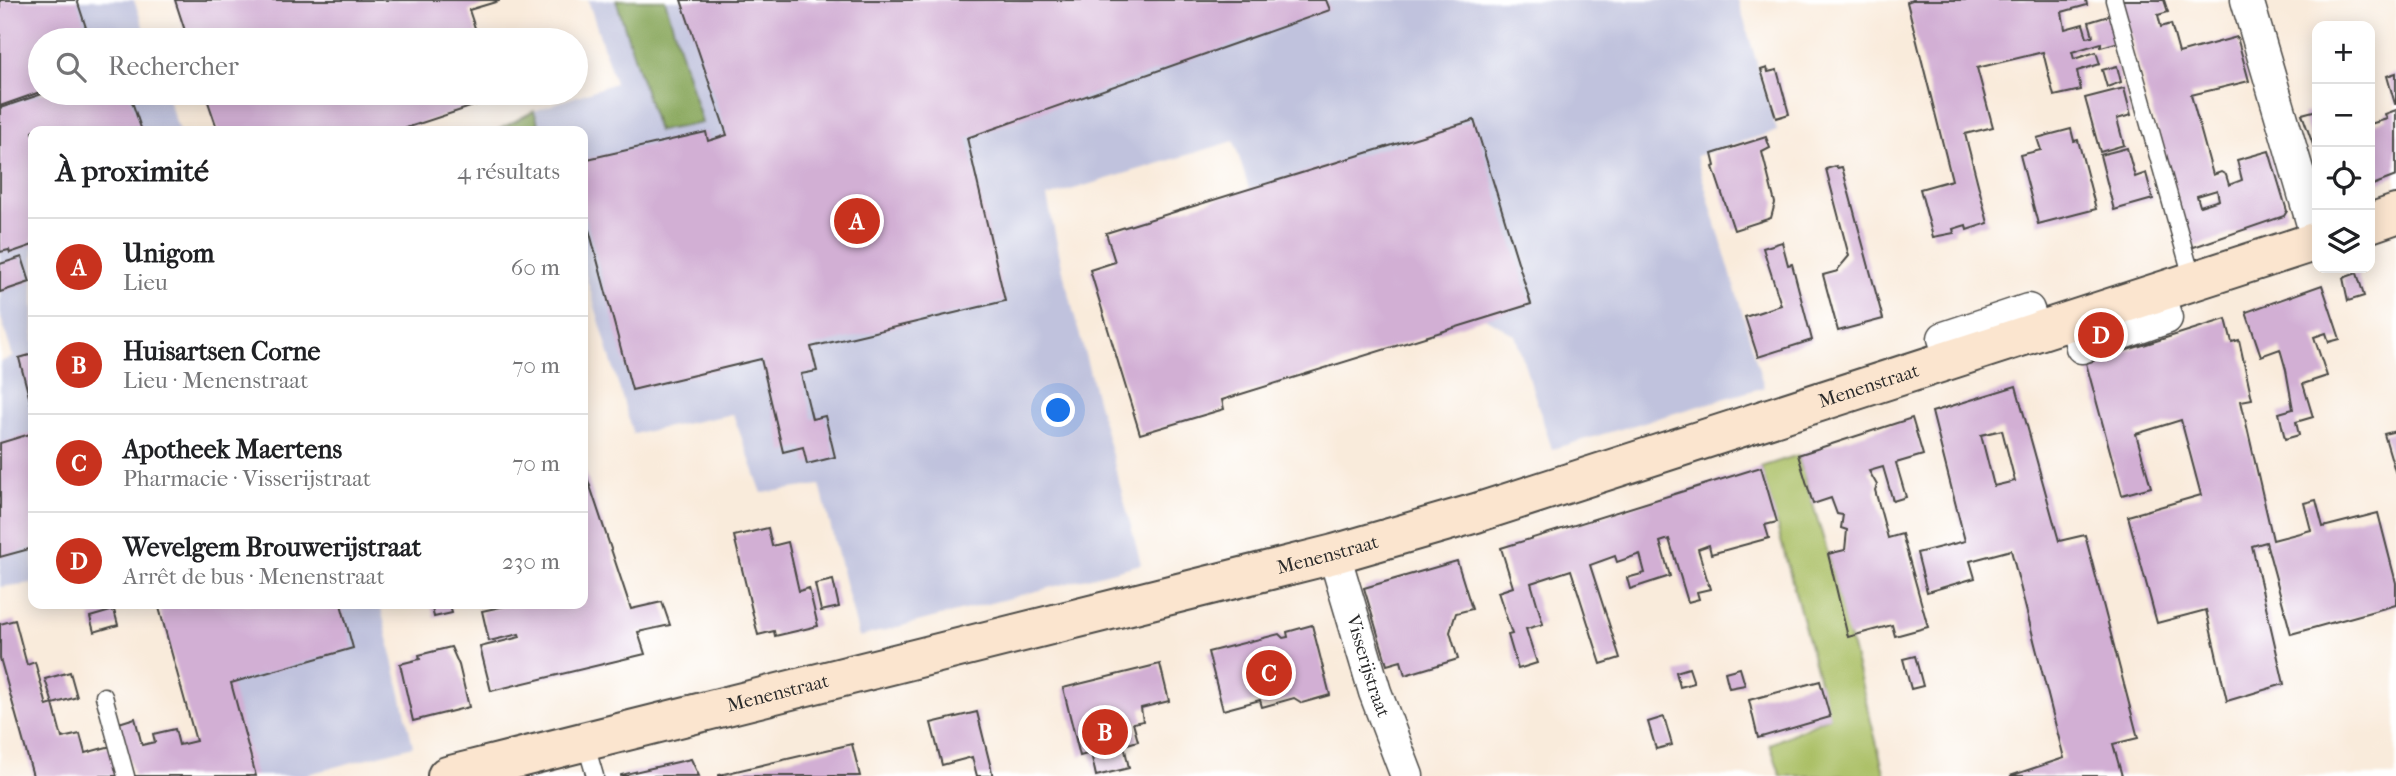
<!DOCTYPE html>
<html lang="fr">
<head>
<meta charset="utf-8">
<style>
	body { margin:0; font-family:"IM FELL French Canon",serif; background:#f2f2f2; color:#202124 }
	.controls { position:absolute; right:21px; top:21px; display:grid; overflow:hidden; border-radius:14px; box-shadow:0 4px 18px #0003 }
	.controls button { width:63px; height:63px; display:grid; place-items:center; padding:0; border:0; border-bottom:2px solid #e0e0e0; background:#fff; color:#202124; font:35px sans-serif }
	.you { position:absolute; left:1059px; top:411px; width:24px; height:24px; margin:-18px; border:5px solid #fff; border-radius:50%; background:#1a73e8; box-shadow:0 0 0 10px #1a73e833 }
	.badge { display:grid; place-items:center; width:46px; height:46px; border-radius:50%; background:#c8321e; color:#fff; font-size:23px; font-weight:700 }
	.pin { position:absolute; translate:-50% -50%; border:4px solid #fff; box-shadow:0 2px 7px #0006 }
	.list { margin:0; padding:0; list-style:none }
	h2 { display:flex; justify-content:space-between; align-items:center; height:91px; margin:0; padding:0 28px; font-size:30px }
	h2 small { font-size:23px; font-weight:400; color:#757577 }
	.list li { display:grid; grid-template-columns:46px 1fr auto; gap:21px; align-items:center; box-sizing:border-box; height:98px; padding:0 28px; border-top:2px solid #e0e0e0 }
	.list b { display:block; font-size:26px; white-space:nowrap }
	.list p { margin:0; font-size:23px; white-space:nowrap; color:#757577 }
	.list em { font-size:23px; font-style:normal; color:#757577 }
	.icon { flex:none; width:38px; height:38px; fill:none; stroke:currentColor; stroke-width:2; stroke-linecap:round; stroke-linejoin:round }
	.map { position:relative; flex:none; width:2396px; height:776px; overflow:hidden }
	.search { position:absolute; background:#fff; box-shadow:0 4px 18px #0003; left:28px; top:28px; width:560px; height:77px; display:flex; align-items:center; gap:18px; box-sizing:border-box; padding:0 24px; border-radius:38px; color:#757577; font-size:26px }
	.panel { position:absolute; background:#fff; box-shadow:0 4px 18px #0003; left:28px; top:126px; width:560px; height:483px; border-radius:14px }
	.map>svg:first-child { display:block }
	.industrial { fill:#c0c2dd }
	.green { fill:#a9be62; stroke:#6a7446; stroke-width:2 }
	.forest { fill:#86a558; stroke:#586842; stroke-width:2 }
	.building { fill:#d2afd4; fill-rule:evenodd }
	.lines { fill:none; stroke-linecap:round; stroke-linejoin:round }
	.lane-casing { stroke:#4a4845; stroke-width:19 }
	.street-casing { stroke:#4a4845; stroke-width:35 }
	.secondary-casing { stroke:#4a4845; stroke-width:42 }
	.lane { stroke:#fff; stroke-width:16 }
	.street { stroke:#fff; stroke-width:32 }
	.secondary { stroke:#fbe5cf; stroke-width:38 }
	.labels { text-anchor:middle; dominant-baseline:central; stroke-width:5; stroke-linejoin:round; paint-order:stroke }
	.street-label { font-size:19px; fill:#2b2b2b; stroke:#fff }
</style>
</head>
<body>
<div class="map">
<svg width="2396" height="776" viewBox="0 0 2396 776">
	<rect width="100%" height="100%" fill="#fff"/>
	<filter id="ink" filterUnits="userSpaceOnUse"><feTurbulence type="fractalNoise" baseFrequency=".0143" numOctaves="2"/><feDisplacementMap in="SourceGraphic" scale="14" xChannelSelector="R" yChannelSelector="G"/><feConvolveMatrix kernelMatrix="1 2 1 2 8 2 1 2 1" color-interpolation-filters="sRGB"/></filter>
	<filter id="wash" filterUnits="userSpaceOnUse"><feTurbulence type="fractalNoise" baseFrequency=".00686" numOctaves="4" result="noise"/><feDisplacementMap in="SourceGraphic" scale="28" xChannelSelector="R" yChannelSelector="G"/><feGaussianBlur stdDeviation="1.57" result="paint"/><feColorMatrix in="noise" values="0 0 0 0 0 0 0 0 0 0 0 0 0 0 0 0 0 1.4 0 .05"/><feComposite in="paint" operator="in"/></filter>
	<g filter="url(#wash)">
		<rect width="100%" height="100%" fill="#f9ebdb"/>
		<g class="industrial">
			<polygon points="0,0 134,0 148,40 40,40 40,93 166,93 179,131 33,131 33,583 0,587 0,362 13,357 0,315"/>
			<polygon points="588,0 616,0 658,131 702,122 665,0 1738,0 1777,131 1696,156 1764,387 1552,449 1515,335 1485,318 1494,185 1474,121 1249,189 1234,141 1047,197 1065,280 1141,564 859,637 820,485 762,493 733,414 633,434 583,266 583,131 541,131 534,111 615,83"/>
			<polygon points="164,604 380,604 413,746 301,776 210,776"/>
		</g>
		<polygon class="green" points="1798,455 1828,554 1885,776 1781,776 1770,744 1829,717 1761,467"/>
		<g class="forest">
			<polygon points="616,0 665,0 702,123 658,131"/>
			<polygon points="534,111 541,131 496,131"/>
		</g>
		<g id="blocks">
			<g class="building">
				<polygon points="0,0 77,0 90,40 40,40 40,92 0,106"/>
				<polygon points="175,0 499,0 499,1 469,10 479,40 188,40"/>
				<polygon points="681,0 1326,0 1330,10 967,138 1005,301 811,347 817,371 801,374 812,419 825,416 835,457 807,464 803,447 783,452 761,359 632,390 583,207 583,160 706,132 708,141 727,135"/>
				<polygon points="1912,0 2086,0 2087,5 2062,12 2065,29 2083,24 2087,37 2093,36 2089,22 2112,15 2119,42 2101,47 2101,43 2072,52 2074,59 2096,52 2100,64 2077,71 2081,90 2054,96 2043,52 1977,68 1993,127 1965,134 1988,223 1967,230 1966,225 1953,229 1954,233 1933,237 1920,189 1952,180 1907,2"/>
				<path d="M2121,0h43l4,12 -10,3 3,12 10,-3 8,29 58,-16 12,44 -58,14 22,80 8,-3 5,3 3,10 13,-5 -5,-20 32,-9 18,60 -3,5 -93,32zM2217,190l2,10 -19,6 -3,-10z"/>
				<polygon points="2117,66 2121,82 2107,87 2102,70"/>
				<polygon points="1767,68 1768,72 1777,70 1789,114 1776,118 1761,70"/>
				<polygon points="2396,73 2396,104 2395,104 2387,76"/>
				<polygon points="2124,88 2131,115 2117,119 2124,145 2100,152 2085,98"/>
				<polygon points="45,93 129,93 142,131 33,131 33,245 10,253 9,250 0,252 0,108"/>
				<polygon points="205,93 496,93 498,98 397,131 218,131"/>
				<polygon points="2317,110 2317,156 2302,114"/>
				<polygon points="2396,110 2396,176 2370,186 2370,124 2387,119 2385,114"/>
				<polygon points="1474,120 1531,304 1222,400 1224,409 1140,434 1090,270 1115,262 1106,233"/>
				<polygon points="2071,129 2074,141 2078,140 2096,209 2038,224 2020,155 2041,150 2037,138"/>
				<polygon points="1766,137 1770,148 1762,152 1775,203 1771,218 1734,230 1713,167 1715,166 1712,154"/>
				<polygon points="2127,148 2135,177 2146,173 2153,199 2114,210 2100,155"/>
				<polygon points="1836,166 1837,168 1842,167 1883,319 1838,331 1823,275 1838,271 1838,269 1849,256 1826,169"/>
				<polygon points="1782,242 1788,265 1792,264 1812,340 1758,357 1745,317 1781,305 1763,248"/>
				<polygon points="22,257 30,282 0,292 0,264"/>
				<polygon points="2357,273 2364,296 2348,301 2343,278"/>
				<polygon points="2322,285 2340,339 2329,342 2326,333 2314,337 2327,376 2303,384 2313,417 2296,422 2299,435 2285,439 2279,413 2293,409 2286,370 2280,349 2261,356 2246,312"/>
				<polygon points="2226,319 2232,342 2239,340 2252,399 2241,401 2273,540 2311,530 2304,503 2316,500 2323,527 2378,513 2396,583 2396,605 2291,634 2266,542 2252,546 2284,684 2227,701 2206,610 2157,623 2128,516 2201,495 2181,420 2136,434 2151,487 2122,495 2086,363"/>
				<polygon points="33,354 33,408 32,408 19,358"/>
				<path d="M2016,386l43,155 26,-6 53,203 -25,6 9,32h-112l54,-18 -53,-208 -41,11 5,17 -48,14 -10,-39 48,-12 -33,-129zM2002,430l13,51 -21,5 -13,-51z"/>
				<polygon points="1912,418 1923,455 1896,463 1906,497 1893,501 1883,467 1869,471 1877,485 1875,490 1888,538 1902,534 1928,627 1895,636 1892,625 1848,637 1828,554 1845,550 1847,530 1841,528 1843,515 1837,514 1831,498 1813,504 1798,455"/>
				<polygon points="2396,431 2396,470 2395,471 2384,434"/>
				<polygon points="33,433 33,548 0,557 0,443"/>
				<polygon points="583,465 631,609 662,602 670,625 638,632 645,654 491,691 480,647 520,637 519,634 489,641 482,611 514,604 583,604"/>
				<polygon points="1761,467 1777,522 1765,525 1769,538 1711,554 1709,545 1698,549 1710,589 1697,592 1699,599 1688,602 1669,539 1660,542 1670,576 1630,589 1627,578 1645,573 1640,554 1617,562 1615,556 1590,565 1620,658 1601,664 1571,570 1531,583 1543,624 1526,629 1537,663 1518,669 1508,635 1512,634 1498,592 1513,587 1501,548"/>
				<polygon points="768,528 772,546 788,542 799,591 809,588 818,626 775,636 774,631 758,635 734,536"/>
				<polygon points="1457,561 1472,609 1456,613 1450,632 1458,659 1405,675 1401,661 1387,665 1364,588"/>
				<polygon points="833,580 839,607 821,611 815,584"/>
				<polygon points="158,604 341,604 353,648 231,683 256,776 134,776 119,723 135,718 142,745 155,742 153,734 175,729 179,745 196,741"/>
				<polygon points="431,604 450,604 452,613 434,617"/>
				<polygon points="114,610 118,625 94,632 90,617"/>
				<polygon points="15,620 27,665 35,662 47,706 53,704 45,679 70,672 77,697 53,704 62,738 80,734 85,753 111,746 119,776 33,776 0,658 0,624"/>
				<polygon points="1312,625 1330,695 1302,703 1294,698 1262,707 1260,700 1223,710 1208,652 1279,634 1283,638 1288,637 1287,632"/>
				<polygon points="451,647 459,665 469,707 413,721 400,664 420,659 419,655"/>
				<polygon points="1915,656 1923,686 1911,689 1903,659"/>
				<polygon points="1160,664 1169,701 1141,708 1143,721 1133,723 1138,741 1124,745 1129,768 1096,776 1091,753 1080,756 1063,688"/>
				<polygon points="1689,668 1694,683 1680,687 1676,672"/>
				<polygon points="1740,668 1745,685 1729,688 1725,672"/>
				<polygon points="1820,681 1830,717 1758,738 1749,700"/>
				<polygon points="977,712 993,776 977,776 972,757 942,765 931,723"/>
				<polygon points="1664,717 1672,745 1656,749 1648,722"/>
				<polygon points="852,744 860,776 719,776 719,775"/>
				<polygon points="691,759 699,776 621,776 621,775"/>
			</g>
		</g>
	</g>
	<g filter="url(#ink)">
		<use href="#blocks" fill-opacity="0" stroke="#4a4845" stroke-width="2"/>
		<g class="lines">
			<g class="lane-casing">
				<g id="lane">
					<polyline points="2114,0 2193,281"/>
					<polyline points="104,696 126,776"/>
					<polyline points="585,742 595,776"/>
				</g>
			</g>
			<g class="street-casing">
				<g id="street">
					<polyline points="2247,0 2317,238"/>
					<polygon points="2028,310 2031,318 2029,321 1949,346 1946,344 1944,338"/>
					<polygon points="2161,310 2164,312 2166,318 2082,347 2080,338"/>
					<path id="s1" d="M1334,554l41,138 32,84"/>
				</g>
			</g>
			<g class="secondary-casing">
				<g id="secondary">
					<polyline points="2370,223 2396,214"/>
					<path id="s2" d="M447,776l887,-222 142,-41 841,-272"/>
				</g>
			</g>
			<use href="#lane" class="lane"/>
			<use href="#street" class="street"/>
			<use href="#secondary" class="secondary"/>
		</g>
	</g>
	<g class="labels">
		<g class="street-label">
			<text stroke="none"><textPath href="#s2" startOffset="1475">Menenstraat</textPath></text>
			<text stroke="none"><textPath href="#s2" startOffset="908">Menenstraat</textPath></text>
			<text stroke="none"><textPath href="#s1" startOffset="117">Visserijstraat</textPath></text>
			<text stroke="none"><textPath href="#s2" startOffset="341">Menenstraat</textPath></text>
		</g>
	</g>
</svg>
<div class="controls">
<button>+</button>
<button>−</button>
<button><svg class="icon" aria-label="locate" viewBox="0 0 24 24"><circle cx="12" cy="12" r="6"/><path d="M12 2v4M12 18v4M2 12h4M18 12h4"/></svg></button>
<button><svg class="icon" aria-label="layers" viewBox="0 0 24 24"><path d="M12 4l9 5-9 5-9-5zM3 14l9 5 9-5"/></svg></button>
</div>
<div class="you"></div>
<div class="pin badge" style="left:857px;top:221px">A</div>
<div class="pin badge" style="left:1105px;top:732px">B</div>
<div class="pin badge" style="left:1269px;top:673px">C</div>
<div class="pin badge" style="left:2101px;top:335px">D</div>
<div class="search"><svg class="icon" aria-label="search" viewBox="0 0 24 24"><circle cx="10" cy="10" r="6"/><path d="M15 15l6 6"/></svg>Rechercher</div>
<section class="panel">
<h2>À proximité<small>4 résultats</small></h2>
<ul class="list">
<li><span class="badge">A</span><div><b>Unigom</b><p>Lieu</p></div><em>60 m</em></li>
<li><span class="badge">B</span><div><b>Huisartsen Corne</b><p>Lieu · Menenstraat</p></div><em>70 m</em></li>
<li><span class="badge">C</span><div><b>Apotheek Maertens</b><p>Pharmacie · Visserijstraat</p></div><em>70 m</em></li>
<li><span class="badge">D</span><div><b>Wevelgem Brouwerijstraat</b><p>Arrêt de bus · Menenstraat</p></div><em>230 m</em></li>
</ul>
</section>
</div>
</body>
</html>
